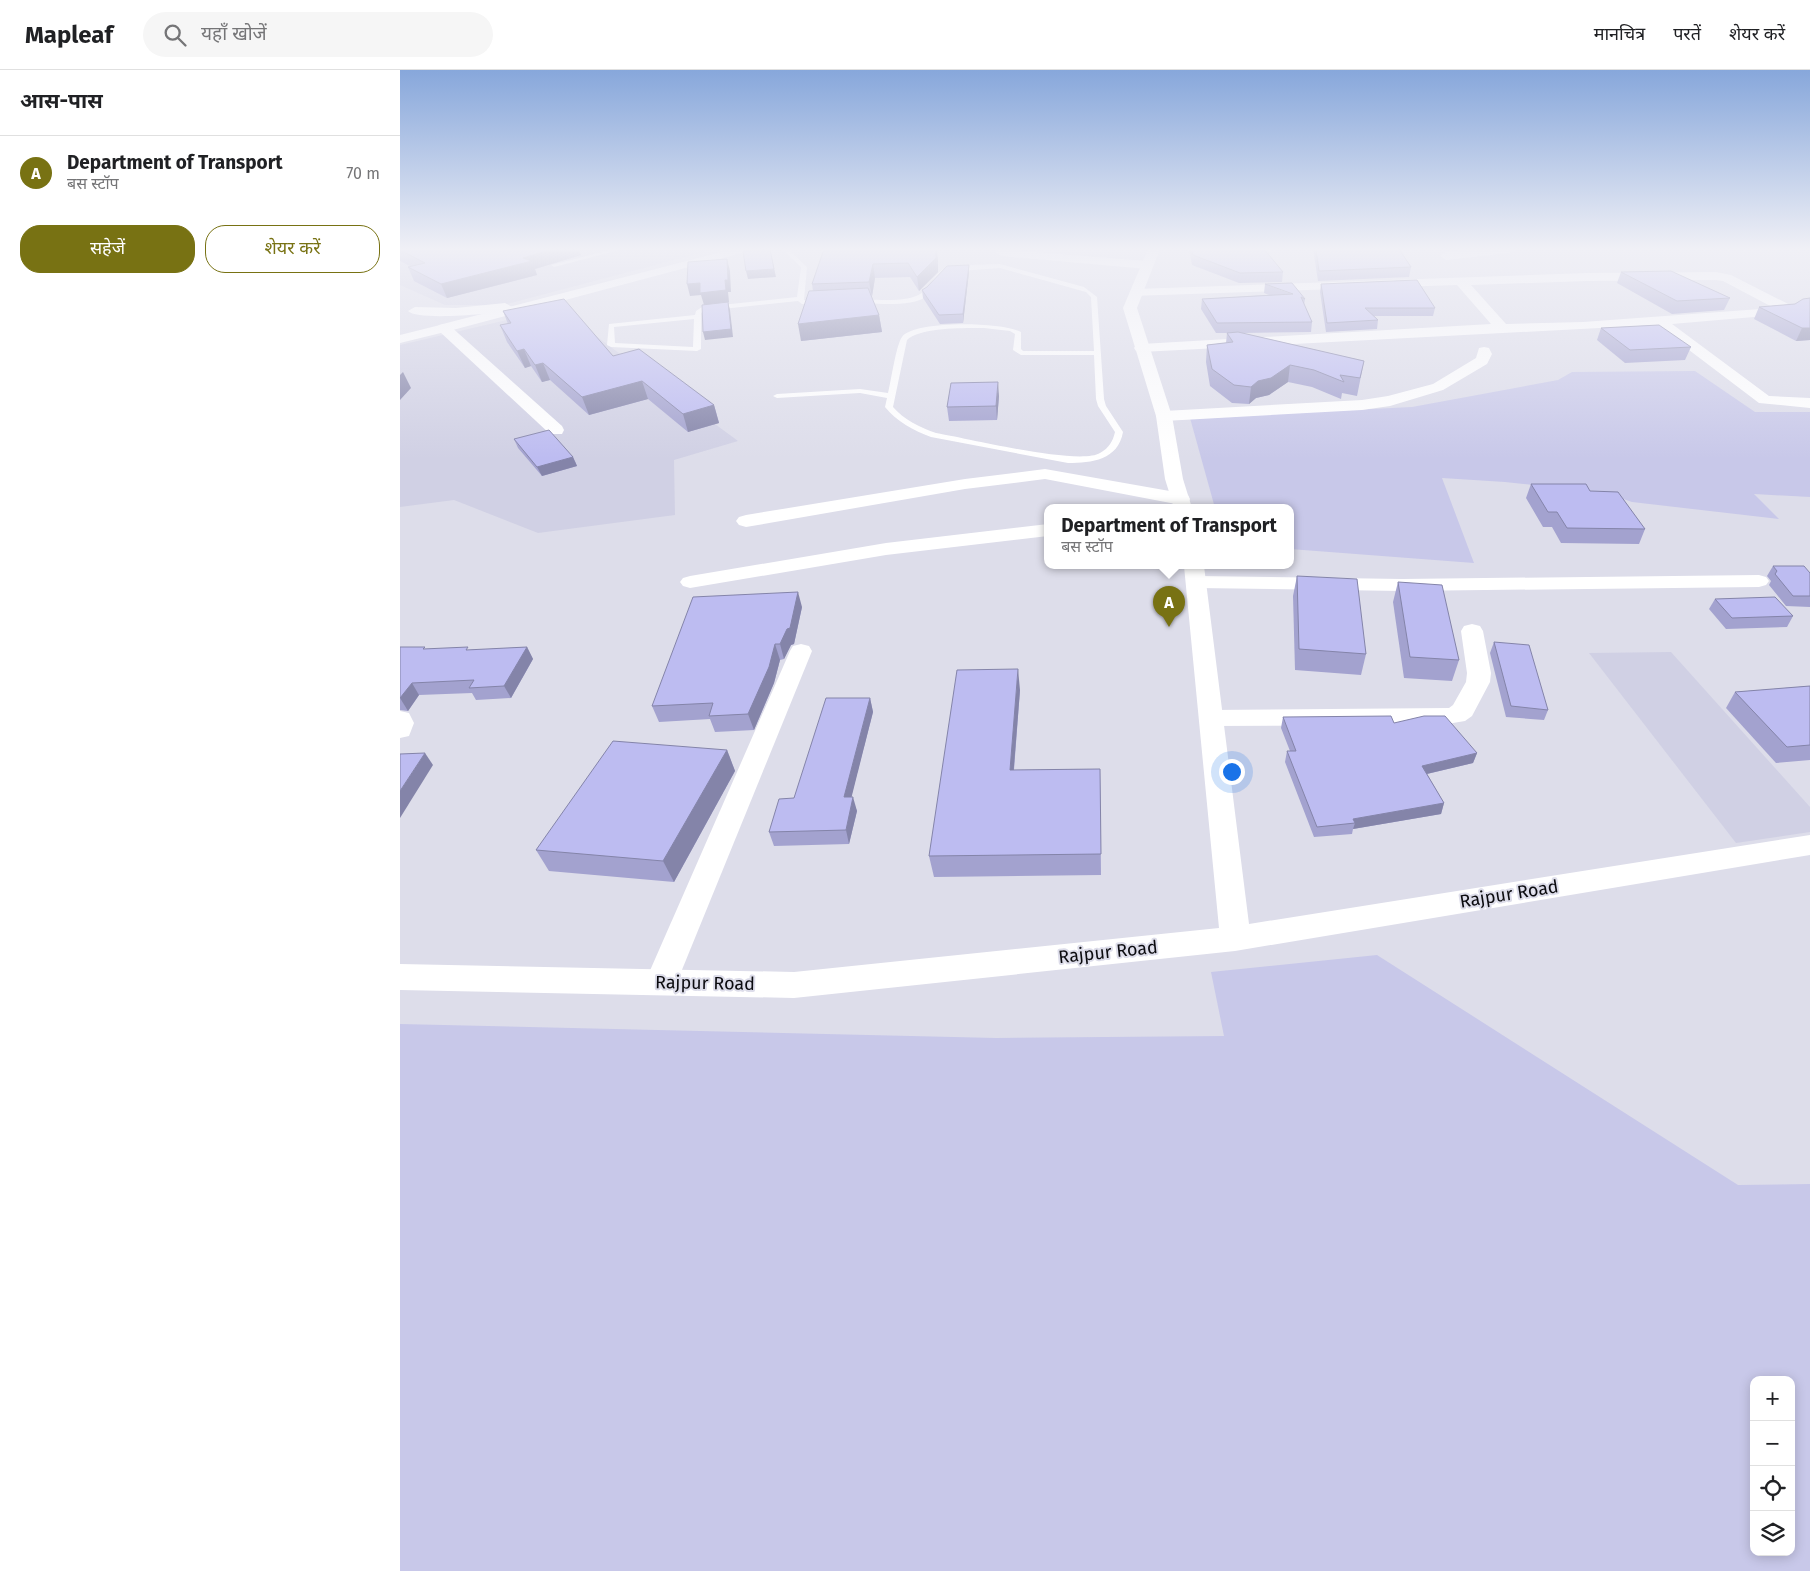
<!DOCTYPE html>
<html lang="hi">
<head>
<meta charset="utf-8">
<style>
	body { margin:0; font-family:"Fira Sans","Noto Sans Devanagari",sans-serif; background:#f6f6f6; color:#202124 }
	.controls { position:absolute; right:15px; bottom:15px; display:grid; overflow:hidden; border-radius:10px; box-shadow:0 2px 12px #0003 }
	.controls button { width:45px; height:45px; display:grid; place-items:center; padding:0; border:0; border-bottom:1px solid #e0e0e0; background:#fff; color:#202124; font:25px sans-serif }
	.you { position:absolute; left:831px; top:701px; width:18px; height:18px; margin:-12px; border:4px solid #fff; border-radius:50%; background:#1a73e8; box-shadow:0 0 0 8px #1a73e833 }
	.badge { display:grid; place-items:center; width:32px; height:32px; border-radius:50%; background:#787213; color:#fff; font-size:16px; font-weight:700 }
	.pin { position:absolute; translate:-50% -41px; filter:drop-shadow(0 1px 2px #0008) }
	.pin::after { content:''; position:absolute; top:26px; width:18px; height:15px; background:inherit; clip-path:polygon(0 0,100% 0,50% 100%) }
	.popup { position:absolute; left:644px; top:434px; width:250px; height:65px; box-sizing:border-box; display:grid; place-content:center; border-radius:10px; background:#fff; filter:drop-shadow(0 1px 4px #0005); font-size:16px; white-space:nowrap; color:#757577 }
	.popup b { font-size:19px; color:#202124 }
	.popup::after { content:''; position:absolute; left:50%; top:100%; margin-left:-10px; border:10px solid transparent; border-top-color:#fff }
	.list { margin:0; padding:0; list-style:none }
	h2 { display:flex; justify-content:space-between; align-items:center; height:65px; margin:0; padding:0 20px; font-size:21px }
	h2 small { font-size:16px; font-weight:400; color:#757577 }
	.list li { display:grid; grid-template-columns:32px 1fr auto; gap:15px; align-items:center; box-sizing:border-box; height:75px; padding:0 20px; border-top:1px solid #e0e0e0 }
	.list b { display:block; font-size:19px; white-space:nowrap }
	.list p { margin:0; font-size:16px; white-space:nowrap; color:#757577 }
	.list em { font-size:16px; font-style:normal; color:#757577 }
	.actions { display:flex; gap:10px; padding:15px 20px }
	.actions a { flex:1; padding:11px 0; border:1px solid #787213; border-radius:20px; text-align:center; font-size:18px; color:#787213 }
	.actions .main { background:#787213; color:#fff }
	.icon { flex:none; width:28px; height:28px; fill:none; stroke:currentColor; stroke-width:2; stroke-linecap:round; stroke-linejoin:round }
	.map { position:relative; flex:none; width:1410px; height:1501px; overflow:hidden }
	header { display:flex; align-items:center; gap:30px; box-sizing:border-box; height:70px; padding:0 25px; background:#fff; border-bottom:1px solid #e0e0e0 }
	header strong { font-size:24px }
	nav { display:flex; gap:28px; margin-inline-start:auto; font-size:18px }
	.search { width:350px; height:45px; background:#f6f6f6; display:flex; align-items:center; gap:12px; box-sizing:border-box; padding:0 18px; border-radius:28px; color:#757577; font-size:19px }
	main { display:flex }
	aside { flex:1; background:#fff }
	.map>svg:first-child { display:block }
	.built { fill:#d0d0e4 }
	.green { fill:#c8c8e9; fill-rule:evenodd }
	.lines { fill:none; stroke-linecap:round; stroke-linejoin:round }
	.service { fill:#fff; fill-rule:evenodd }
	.minor { fill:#fff; fill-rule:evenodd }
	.tertiary { fill:#fff; fill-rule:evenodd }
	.secondary { fill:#fff; fill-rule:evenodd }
	.primary { fill:#fff; fill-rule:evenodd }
	.wall { fill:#a3a2cf }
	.shaded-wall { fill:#8484a9 }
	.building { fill:#bdbcf1; stroke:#8484a9 }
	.labels { text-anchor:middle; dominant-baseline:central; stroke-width:4; stroke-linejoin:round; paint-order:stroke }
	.street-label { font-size:18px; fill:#0b0b0f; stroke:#ddddea }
</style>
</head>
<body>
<header>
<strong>Mapleaf</strong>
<div class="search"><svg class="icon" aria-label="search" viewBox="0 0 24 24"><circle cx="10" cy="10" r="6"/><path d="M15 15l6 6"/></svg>यहाँ खोजें</div>
<nav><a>मानचित्र</a><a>परतें</a><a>शेयर करें</a></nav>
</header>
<main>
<aside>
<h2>आस-पास<small></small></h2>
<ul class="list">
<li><span class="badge">A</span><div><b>Department of Transport</b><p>बस स्टॉप</p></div><em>70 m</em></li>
</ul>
<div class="actions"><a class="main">सहेजें</a><a>शेयर करें</a></div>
</aside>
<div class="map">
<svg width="1410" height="1501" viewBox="0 0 1410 1501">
	<rect width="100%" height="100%" fill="#ddddea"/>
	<g class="built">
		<polygon points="0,179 316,179 103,235 45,235 0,215"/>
		<polygon points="158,238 338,371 274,390 275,445 138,463 54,430 0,437 0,275"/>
		<polygon points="1271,582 1410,737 1410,762 1336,773 1189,583"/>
	</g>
	<g class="green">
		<polygon points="1295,301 1355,342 1410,342 1410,427 1354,424 1379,449 1232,432 1203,422 1105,412 1042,408 1074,493 890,479 890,438 815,438 790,348 1012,337 1158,310 1172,302"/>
		<path d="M977,885l361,230 72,-1v387h-1410v-547l596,14 228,-2 -13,-64zM1354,1310h37v172h-37z"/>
	</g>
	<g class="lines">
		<g class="service">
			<polygon points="214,179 223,179 154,197 151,195"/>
			<polygon points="316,179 323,179 333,183 330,185"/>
			<path d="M382,179h6l19,18 -3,33 18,1 3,2 -1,1h-22l-4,-3 -94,10 -3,2v36l-4,2 -86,-4 -4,-2 2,-21 86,-9 1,-4 6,-4 95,-10 4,-30zM294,249l-1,28 -78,-4 -1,-16z"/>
			<path d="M600,194l84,23 13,10 7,102 2,7 17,26c-5,28 -31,31 -55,31l-137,-26c-17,-6 -35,-16 -46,-30l2,-9 -27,-5 -83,5 -4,-2 4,-2 83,-5 28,4c3,-11 8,-48 14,-56 12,-17 101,-15 119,-5v17l2,2h71l-3,-54 -5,-5 -86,-24 -53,4c-9,6 -12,17 -20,24 -15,12 -54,7 -73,7l-3,-2 3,-2c18,0 55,5 69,-7 8,-6 11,-17 20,-23l25,-4zM584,258l26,3 5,3 -2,16 8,5h73l2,44 2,7 17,26c-2,9 -6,16 -15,21 -21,13 -134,-15 -164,-20 -15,-5 -33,-14 -43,-26l14,-67c13,-13 59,-12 77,-12z"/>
		</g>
		<g class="minor">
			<polygon points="597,179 747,191 753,195 747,199 601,186 595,182"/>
			<path d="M825,179h49c-6,6 -43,6 -49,0z"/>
			<polygon points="1081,179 1115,179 1109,183 1046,190 1040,186 1046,182"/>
			<path d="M1316,202l15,3 63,32 2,3 -7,4 -117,10 97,72 41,2v10l-51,-5 -103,-78 -515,27 -5,-1 -2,-3 2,-3 5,-1 350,-20 -34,-39 -326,11 -1,-3 6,-4 451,-16zM1316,210l7,1 51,27 -191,14 -77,2 -35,-39 116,-4z"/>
			<polygon points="44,254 49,255 162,356 164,360 162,364 150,364 39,261 37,258"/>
			<polygon points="1084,277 1089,278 1092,284 1087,294 1043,320 990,336 962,340 764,351 758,349 756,346 758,343 764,341 962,330 988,326 1033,314 1076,288 1079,278"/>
			<polygon points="645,399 781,423 788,425 790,429 788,433 781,435 645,409 565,419 346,457 339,455 336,451 339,447 346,445 565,409"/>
			<polygon points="648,454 648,466 486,485 290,518 283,516 280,512 283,508 290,506 486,473"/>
			<polygon points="1359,505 1366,507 1369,511 1366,515 1359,517 1002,521 797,518 790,516 787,512 790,508 797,506 1002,509"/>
			<polygon points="1072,554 1080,556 1083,561 1091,603 1090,612 1072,646 1065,651 1041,655 811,656 802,654 799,648 802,642 811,640 1049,638 1053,635 1066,612 1067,603 1061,561 1064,556"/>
			<polygon points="401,574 409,576 412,581 277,912 272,921 261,925 250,921 245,912 390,581 393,576"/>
			<polygon points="0,641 9,643 14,653 9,666 0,668"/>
		</g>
		<g class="tertiary">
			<polygon points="748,179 760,179 737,238 772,346 783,409 792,438 774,438 765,409 756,346 723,238"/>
			<polygon points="784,496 804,496 849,854 1410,765 1410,785 835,881 394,928 0,920 0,894 394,902 819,858"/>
		</g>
		<polygon class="secondary" points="333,179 351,179 349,181 49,261 44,262 37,258 39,255"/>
		<g class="primary">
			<path d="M105,233l7,4 -2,3c-15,4 -93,11 -102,1l7,-4 41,1z"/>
			<polygon points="44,254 49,255 51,258 49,261 0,273 0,265"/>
		</g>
	</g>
	<g class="wall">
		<polygon points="0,179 181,185 135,199 137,205 47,228 14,211 8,197 10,196 0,191"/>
		<polygon points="424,179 537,179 538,190 538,202 519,221 510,207 475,208 472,226 471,226 479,245 482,262 401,271 413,221 412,214"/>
		<polygon points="789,179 864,179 883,202 882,212 839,213 792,195"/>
		<polygon points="913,179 999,179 1011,197 1009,207 918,211"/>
		<polygon points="569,195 569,202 563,253 540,254 523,228 522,220"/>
		<polygon points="1221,202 1330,228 1324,240 1272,244 1217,213"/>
		<polygon points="865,214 905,229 904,235 912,252 911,262 842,263 964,291 957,326 942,323 941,329 912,317 888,312 869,325 856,328 849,334 832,333 810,316 806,292 807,275 826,273 827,263 816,263 801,239 802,229 869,225 864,223"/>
		<polygon points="921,214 1035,238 1033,246 974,246 978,250 977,259 926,262 920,222"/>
		<polygon points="1410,228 1410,270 1396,271 1354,249 1359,237 1395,234"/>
		<polygon points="103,241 213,286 314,335 319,353 288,362 248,329 189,345 150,310 142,312 131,296 125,298 107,272 100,255 108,254"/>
		<polygon points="1201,258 1291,277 1285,290 1225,293 1197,270"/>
		<polygon points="599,326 597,350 549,351 547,337"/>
		<polygon points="114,369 173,387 177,396 142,406 118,378"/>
		<polygon points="1131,414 1190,421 1245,459 1239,474 1161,473 1152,457 1143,457 1126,428"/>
		<polygon points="1373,496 1410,503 1410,537 1386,536 1369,515 1371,511 1367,506"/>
		<polygon points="897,506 966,584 961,605 895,600 893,526"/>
		<polygon points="998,512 1059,590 1052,611 1004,608 993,532"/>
		<polygon points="1315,529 1393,546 1387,557 1326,559 1309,539"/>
		<polygon points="402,537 394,574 391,575 384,589 380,590 374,613 354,660 315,662 310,649 259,652 252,636"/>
		<polygon points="1094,572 1148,640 1144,650 1106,647 1090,583"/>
		<polygon points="0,577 26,579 70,580 127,577 133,589 111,628 76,630 72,623 19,625 8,641 0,640"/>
		<polygon points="1410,616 1410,690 1376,693 1326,638 1335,622"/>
		<polygon points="620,620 614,700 700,699 701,805 534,807 529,786"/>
		<polygon points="470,628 473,642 451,727 457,741 449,774 374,776 369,762"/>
		<polygon points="883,647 994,653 1077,683 1073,693 1027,704 1044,733 1041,744 953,759 952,764 914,767 885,692 887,681 890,681 881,658"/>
		<polygon points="327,680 335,701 274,812 149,801 136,780"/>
	</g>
	<g class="shaded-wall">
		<polygon points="153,179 179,179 181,185 135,199 137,205 47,228 41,214"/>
		<polygon points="370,179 376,207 348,209 346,201"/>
		<polygon points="536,179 538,190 538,202 519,221 517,207"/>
		<polygon points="327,189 330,201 331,222 328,222 329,232 328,232 330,240 333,267 305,270 303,262 304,235 301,225 290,226 287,214 325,210"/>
		<polygon points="473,194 475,208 472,226 469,212"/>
		<polygon points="569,195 569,202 563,253 563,244"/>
		<polygon points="479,245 482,262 401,271 398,254"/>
		<polygon points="1402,258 1410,258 1410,270 1396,271"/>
		<polygon points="124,279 131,296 125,298 117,281"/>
		<polygon points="143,293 150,310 142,312 135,295"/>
		<polygon points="890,295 888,312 869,325 856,328 849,334 851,317 858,311"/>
		<polygon points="3,302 11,318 0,330 0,305"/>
		<polygon points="242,311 248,329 189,345 182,327"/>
		<polygon points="598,312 599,326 597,350 596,336"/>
		<polygon points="314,335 319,353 288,362 283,344"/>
		<polygon points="173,387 177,396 142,406 137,397"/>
		<polygon points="398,522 402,537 394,574 391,575 384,589 380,574"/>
		<polygon points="375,574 380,590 374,613 354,660 348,644"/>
		<polygon points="127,577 133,589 111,628 104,616"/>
		<polygon points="618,599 620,620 612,721 610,700"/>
		<polygon points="12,613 19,625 8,641 0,628"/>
		<polygon points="470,628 473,642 448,741 444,727"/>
		<polygon points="327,680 335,701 274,812 263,791"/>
		<polygon points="25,683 33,695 0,748 0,721"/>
		<polygon points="1077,683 1073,693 1018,706 1022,696"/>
		<polygon points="453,727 457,741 449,774 446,760"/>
		<polygon points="1044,733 1041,744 953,759 955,753 953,749"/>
	</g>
	<g class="building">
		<polygon points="0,179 153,179 123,188 132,191 41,214 8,197 25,193 0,180"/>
		<polygon points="370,179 374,199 346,201 343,181"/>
		<polygon points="424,179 536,179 536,188 517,207 508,193 473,194 469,212 412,214"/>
		<polygon points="791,179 864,179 883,202 840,203 793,185"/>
		<polygon points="916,179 999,179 1011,197 919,201"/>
		<polygon points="327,189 328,210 325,210 326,220 300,223 300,213 287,214 288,192"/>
		<polygon points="569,195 563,244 539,245 522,220 527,217 547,196"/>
		<polygon points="1271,201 1330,228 1277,231 1221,202"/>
		<polygon points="1017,210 1035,238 965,238 978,250 927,253 921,214"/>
		<polygon points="892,213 905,229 901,227 912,252 817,253 802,229 893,224 865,214"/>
		<polygon points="468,218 479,245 398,254 409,221"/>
		<polygon points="1410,228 1410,258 1402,258 1359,237 1395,234 1403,229"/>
		<polygon points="164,229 213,286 239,279 314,335 283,344 242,311 182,327 143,293 135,295 124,279 117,281 100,255 111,253 103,241"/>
		<polygon points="328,232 331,259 303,262 302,235"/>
		<polygon points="1259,255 1291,277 1230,280 1201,258"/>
		<polygon points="838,262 964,291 960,308 940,305 944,312 914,300 890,295 871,308 858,311 851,317 834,315 812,299 807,275 833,272 827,263"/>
		<polygon points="598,312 596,336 547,337 551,313"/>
		<polygon points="149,360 173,387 137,397 114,369"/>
		<polygon points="1131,414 1186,414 1190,421 1218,422 1245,459 1167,458 1157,442 1148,442"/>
		<polygon points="1373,496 1404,496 1410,503 1410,526 1393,526 1375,504 1377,501"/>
		<polygon points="897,506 957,509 966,584 899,579"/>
		<polygon points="998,512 1042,515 1059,590 1010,587"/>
		<polygon points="398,522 390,558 387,559 380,574 375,574 369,597 348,644 309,646 313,633 252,636 293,527"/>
		<polygon points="1375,527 1393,546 1332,548 1315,529"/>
		<polygon points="1094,572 1129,575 1148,640 1111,636"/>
		<polygon points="0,577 25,577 23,579 68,577 66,580 127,577 104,616 69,618 74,610 12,613 0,628"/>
		<polygon points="618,599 610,700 700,699 701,784 529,786 557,600"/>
		<polygon points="1410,616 1410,675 1387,677 1335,622"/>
		<polygon points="426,628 470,628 444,727 453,727 446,760 369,762 379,729 394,728"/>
		<polygon points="991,646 994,653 1024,646 1045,646 1077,683 1022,696 1044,733 953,749 955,753 917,757 887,681 896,681 883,647"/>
		<polygon points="213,671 327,680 263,791 136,780"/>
		<polygon points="25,683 0,721 0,684"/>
	</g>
	<linearGradient id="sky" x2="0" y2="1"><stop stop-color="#87a7db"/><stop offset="0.46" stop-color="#f0f0f6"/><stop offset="1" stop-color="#f0f0f6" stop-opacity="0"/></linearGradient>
	<rect width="1410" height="389" fill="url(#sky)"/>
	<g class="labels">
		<g class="street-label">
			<text transform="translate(1109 824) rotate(-9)">Rajpur Road</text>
			<text transform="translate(708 882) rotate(-6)">Rajpur Road</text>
			<text transform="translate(305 913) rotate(1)">Rajpur Road</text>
		</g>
	</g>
</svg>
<div class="controls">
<button>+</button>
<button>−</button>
<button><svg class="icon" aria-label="locate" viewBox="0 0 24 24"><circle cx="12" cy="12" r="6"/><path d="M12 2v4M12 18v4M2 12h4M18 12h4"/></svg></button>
<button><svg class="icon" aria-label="layers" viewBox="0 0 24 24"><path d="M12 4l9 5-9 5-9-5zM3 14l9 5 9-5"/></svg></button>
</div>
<div class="you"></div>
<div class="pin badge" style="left:769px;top:557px">A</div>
<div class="popup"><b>Department of Transport</b>बस स्टॉप</div>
</div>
</main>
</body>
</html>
